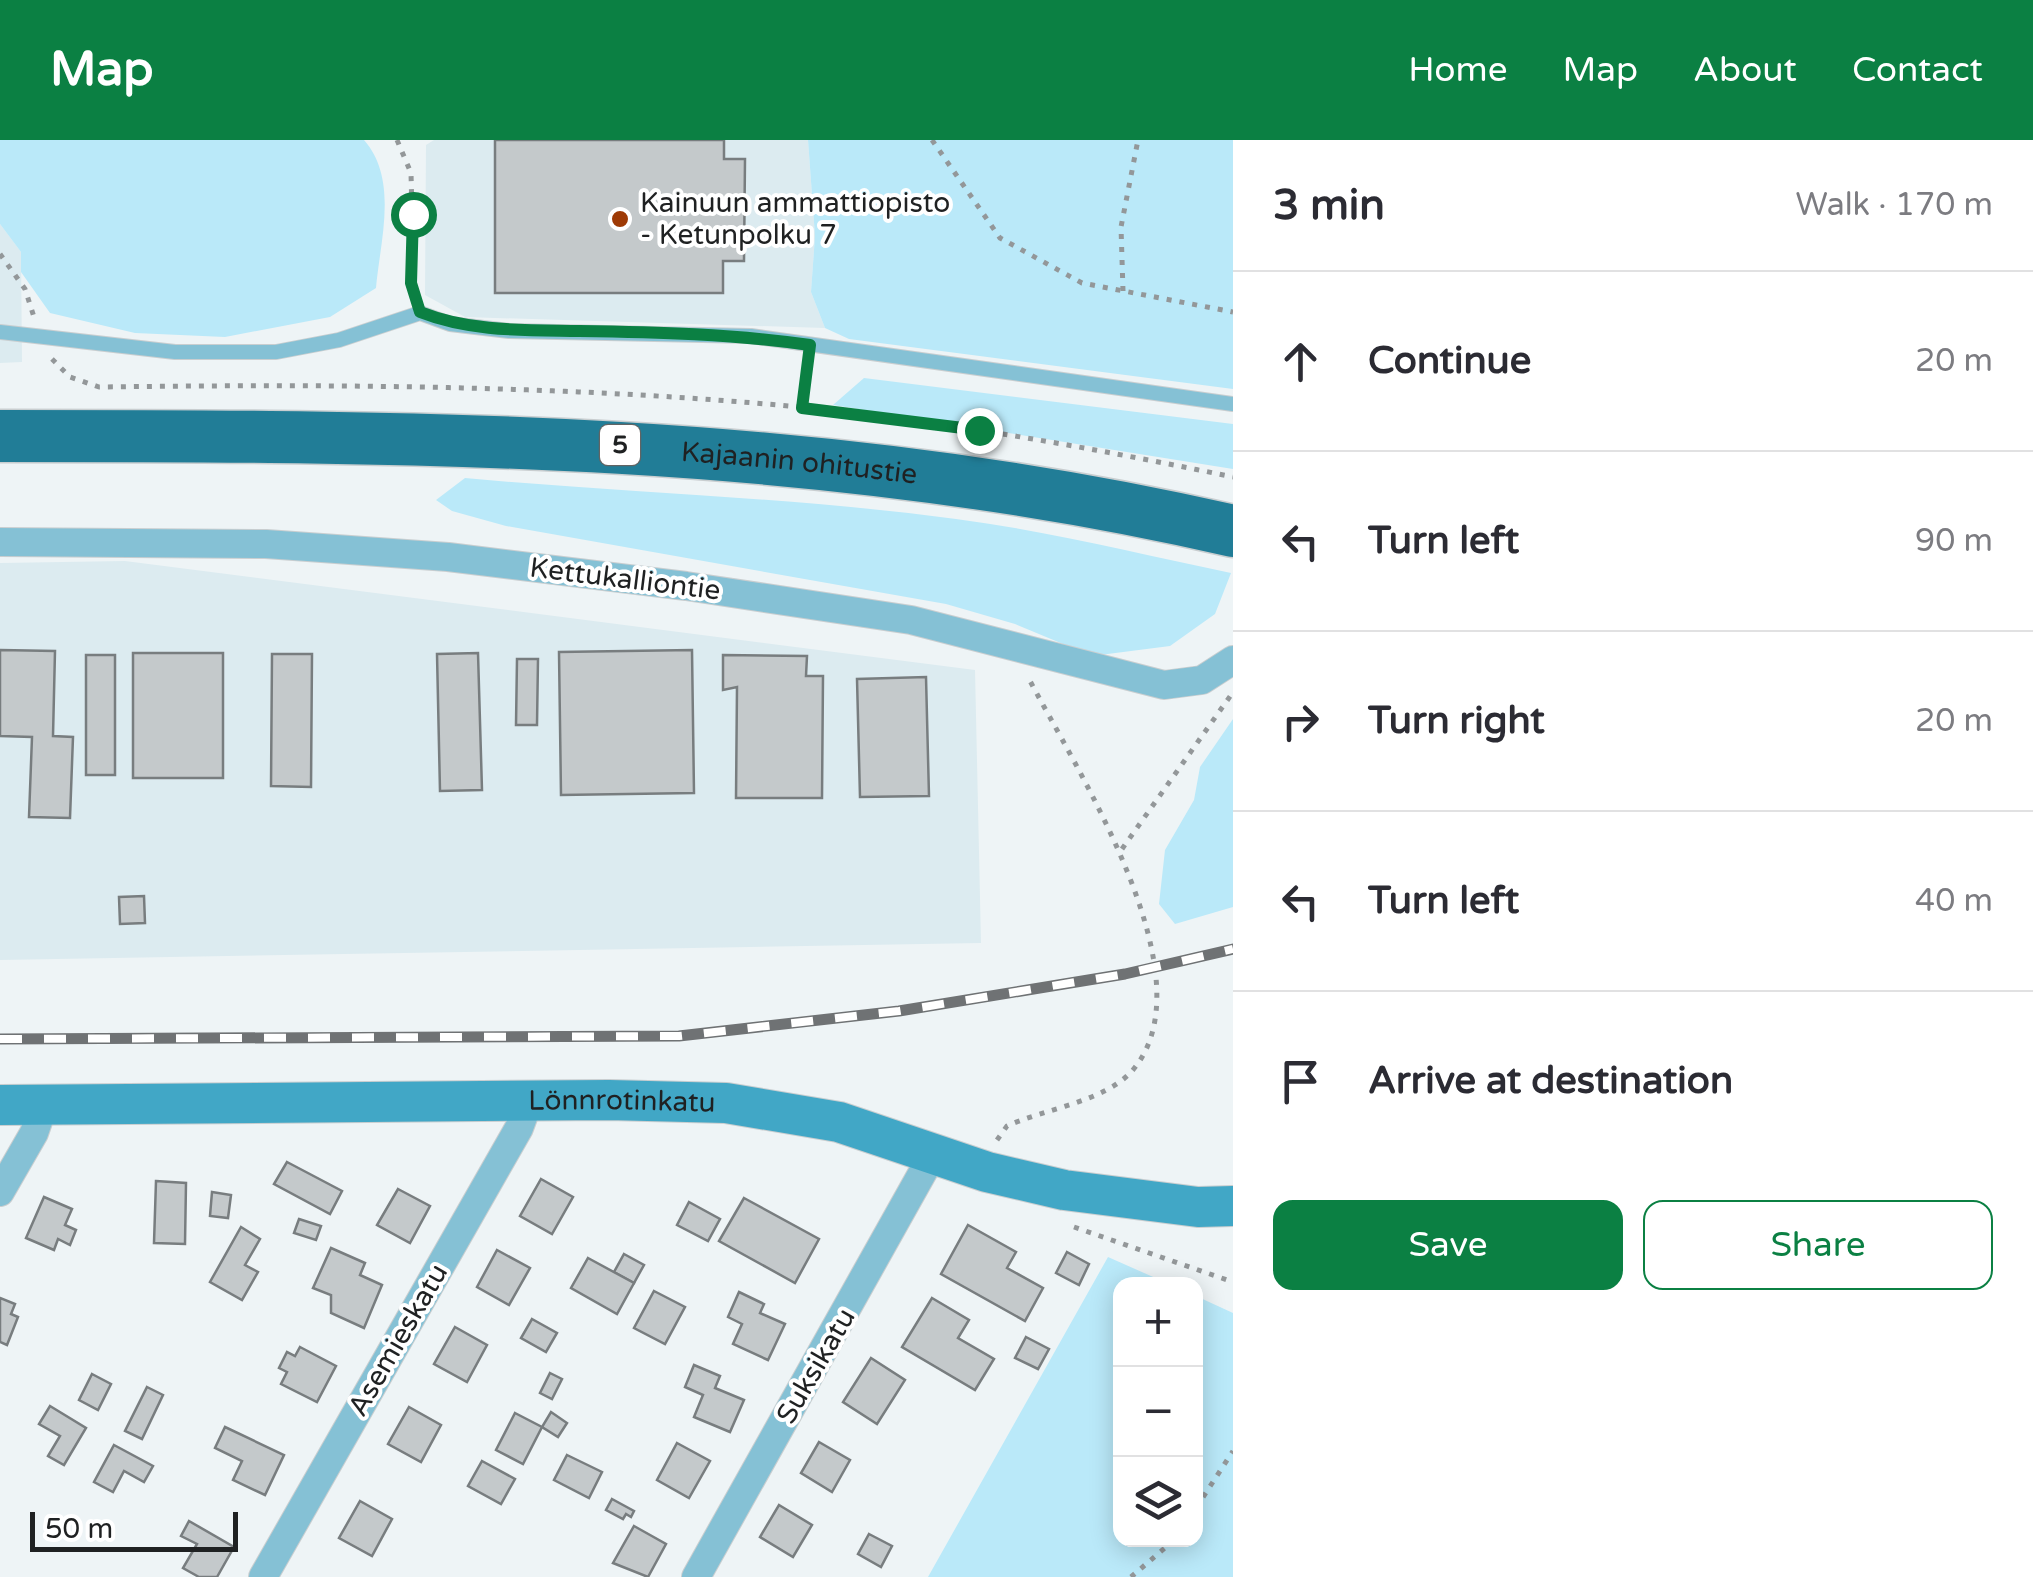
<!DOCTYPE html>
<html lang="en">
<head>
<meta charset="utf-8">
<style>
	body { margin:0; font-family:"Varela Round",sans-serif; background:#f7f7f7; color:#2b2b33 }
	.controls { position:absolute; right:30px; bottom:30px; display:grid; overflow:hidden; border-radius:20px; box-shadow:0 5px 25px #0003 }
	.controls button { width:90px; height:90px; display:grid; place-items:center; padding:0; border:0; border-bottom:2px solid #e1e1e2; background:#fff; color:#2b2b33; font:50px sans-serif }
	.scale { position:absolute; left:30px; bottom:25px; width:208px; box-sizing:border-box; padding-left:10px; border:5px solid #1f2122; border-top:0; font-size:28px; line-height:35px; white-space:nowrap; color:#1f2122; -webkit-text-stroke:8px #fff; paint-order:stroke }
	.stop { position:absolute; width:30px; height:30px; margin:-22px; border:8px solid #0b8043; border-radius:50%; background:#fff }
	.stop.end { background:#0b8043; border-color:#fff; box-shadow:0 2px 10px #0008 }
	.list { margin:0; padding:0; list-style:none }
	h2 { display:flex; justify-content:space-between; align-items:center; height:130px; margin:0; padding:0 40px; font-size:42px }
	h2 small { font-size:32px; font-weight:400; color:#7c7c81 }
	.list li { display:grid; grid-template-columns:65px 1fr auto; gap:30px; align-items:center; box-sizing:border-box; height:180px; padding:0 40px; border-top:2px solid #e1e1e2 }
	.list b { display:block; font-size:38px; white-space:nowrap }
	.list em { font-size:32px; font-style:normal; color:#7c7c81 }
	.actions { display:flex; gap:20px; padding:30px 40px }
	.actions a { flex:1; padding:22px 0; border:2px solid #0b8043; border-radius:20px; text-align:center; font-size:35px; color:#0b8043 }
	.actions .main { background:#0b8043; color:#fff }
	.icon { flex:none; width:55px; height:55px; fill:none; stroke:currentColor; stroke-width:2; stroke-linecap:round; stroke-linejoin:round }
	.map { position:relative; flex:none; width:1233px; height:1437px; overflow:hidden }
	header { display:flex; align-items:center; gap:60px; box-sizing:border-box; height:140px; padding:0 50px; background:#0b8043; color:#fff }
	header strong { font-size:48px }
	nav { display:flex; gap:55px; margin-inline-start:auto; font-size:35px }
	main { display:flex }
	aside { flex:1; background:#fff }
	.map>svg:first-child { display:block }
	.built { fill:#dcebf0 }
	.green { fill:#bae9f9 }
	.building { fill:#c4c9cb; stroke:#787d7f; stroke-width:2.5 }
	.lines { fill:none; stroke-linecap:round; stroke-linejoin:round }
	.lane-casing { stroke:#c9ced0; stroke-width:16 }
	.street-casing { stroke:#c9ced0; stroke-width:30 }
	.secondary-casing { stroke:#c9ced0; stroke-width:42 }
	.highway-casing { stroke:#c9ced0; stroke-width:55 }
	.path { stroke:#939799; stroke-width:5; stroke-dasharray:5 8; stroke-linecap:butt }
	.lane { stroke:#85c1d5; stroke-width:14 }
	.street { stroke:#85c1d5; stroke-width:28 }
	.secondary { stroke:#41a7c6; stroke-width:40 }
	.highway { stroke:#217d97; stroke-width:52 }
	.rail-casing { stroke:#6f7274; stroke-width:11 }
	.rail { stroke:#fff; stroke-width:8; stroke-dasharray:22; stroke-linecap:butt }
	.route { stroke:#0b8043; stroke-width:12 }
	.poi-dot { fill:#9e3a05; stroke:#fff; stroke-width:4 }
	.labels { text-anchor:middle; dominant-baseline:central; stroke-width:8; stroke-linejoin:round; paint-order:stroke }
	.shield { fill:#fff; stroke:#626464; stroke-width:2.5 }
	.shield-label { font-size:25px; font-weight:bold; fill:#1f2122 }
	.poi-label { font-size:28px; fill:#1f2122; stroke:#fff; text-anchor:start }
	.street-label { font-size:28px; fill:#1f2122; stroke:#fff }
</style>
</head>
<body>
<header>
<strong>Map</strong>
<nav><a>Home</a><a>Map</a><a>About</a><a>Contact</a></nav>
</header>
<main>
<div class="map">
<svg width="1233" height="1437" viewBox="0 0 1233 1437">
	<rect width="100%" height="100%" fill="#eef4f6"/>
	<g class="built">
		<polygon points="434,0 808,0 815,96 811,152 825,188 465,177 425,155 426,5"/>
		<polygon points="0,84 21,112 22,222 0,223"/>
		<polygon points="125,421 975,530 981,803 0,820 0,423"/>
	</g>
	<g class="green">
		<path d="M0,0h364c35,40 16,101 12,148l-46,29 -105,20 -90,-4 -85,-20 -29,-41v-20l-21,-28z"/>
		<polygon points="808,0 1233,0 1233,249 849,199 825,188 811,152 815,96"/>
		<polygon points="864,238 1233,284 1233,329 833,265"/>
		<path d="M465,338c163,15 328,19 491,41 92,12 184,35 275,54l-16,41 -45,32 -78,10 -77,-32 -69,-20 -440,-78 -54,-15 -16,-11z"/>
		<polygon points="1233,579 1233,767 1175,784 1159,764 1165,710 1194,660 1200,627"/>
		<polygon points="1108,1117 1169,1144 1120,1144 1120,1400 1196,1400 1196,1156 1233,1173 1233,1437 928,1437"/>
	</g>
	<g class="building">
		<polygon points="495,0 724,0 724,19 745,19 744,121 723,121 723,153 495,153"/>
		<polygon points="0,510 55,511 53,596 73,597 70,678 29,677 32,597 0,596"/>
		<polygon points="692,510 694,653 561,655 559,512"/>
		<rect x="133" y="513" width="90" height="125"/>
		<polygon points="478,513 482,650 440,651 437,514"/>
		<polygon points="272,514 312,514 311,647 271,646"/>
		<rect x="86" y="515" width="29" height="120"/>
		<polygon points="723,515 807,516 806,536 823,536 822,658 736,658 737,547 723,550"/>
		<polygon points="517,519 538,519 537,585 516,585"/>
		<polygon points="926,537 929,656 860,657 857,539"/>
		<polygon points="144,756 145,783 120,784 119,757"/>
		<polygon points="287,1022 342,1051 330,1074 274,1044"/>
		<polygon points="541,1039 573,1057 552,1094 520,1076"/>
		<polygon points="156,1041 186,1043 185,1104 154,1103"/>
		<polygon points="398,1049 430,1066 410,1103 377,1085"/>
		<polygon points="212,1052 231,1055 228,1078 210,1076"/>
		<polygon points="44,1057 72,1069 65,1085 76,1090 70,1105 58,1099 54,1110 26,1098"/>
		<polygon points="744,1058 819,1099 795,1143 719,1101"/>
		<polygon points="689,1062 720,1079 708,1101 677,1085"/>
		<polygon points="299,1079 321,1086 316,1100 294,1093"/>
		<polygon points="968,1085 1016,1112 1007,1128 1043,1148 1025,1181 941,1134"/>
		<polygon points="241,1087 260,1099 245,1125 258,1132 242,1160 210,1142"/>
		<polygon points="331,1108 365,1123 360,1135 382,1145 364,1188 331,1173 331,1155 313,1148"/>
		<polygon points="497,1110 530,1128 509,1165 477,1147"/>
		<polygon points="1067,1112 1089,1124 1079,1145 1056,1133"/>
		<polygon points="624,1114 644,1125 634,1143 614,1132"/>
		<polygon points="588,1118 634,1143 617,1174 571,1148"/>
		<polygon points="654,1151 685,1167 665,1204 634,1188"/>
		<polygon points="739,1152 764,1164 760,1173 785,1184 768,1220 733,1204 742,1184 728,1177"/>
		<polygon points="0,1158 15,1164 11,1174 18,1177 7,1205 0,1202"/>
		<polygon points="932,1158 969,1180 958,1198 994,1219 975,1250 902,1207"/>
		<polygon points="532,1179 557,1193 546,1212 521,1198"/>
		<polygon points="455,1187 487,1205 467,1242 434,1224"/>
		<polygon points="1026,1197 1049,1209 1038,1229 1015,1218"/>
		<polygon points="300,1207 336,1226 317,1262 281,1244 287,1232 279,1228 287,1212 295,1216"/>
		<polygon points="871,1218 905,1240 877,1284 843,1262"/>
		<polygon points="694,1225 720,1236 715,1248 744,1260 730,1292 694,1277 703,1255 685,1247"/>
		<polygon points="550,1233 562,1239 552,1259 540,1253"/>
		<polygon points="92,1234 111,1244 98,1270 79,1260"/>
		<polygon points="147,1247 163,1255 142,1299 125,1291"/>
		<polygon points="50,1266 86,1288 64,1325 48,1316 60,1296 39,1284"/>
		<polygon points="409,1267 441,1285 421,1322 388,1304"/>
		<polygon points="551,1272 567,1283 558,1297 542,1287"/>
		<polygon points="515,1273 542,1287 523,1324 496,1310"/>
		<polygon points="225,1287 284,1315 265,1355 233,1340 242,1321 215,1308"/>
		<polygon points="819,1302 850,1320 832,1352 801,1333"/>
		<polygon points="677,1303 710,1321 689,1358 657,1340"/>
		<polygon points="114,1305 153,1326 144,1342 124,1331 113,1352 94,1342"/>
		<polygon points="567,1315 602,1332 589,1358 554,1340"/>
		<polygon points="482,1321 515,1339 501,1364 468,1346"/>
		<polygon points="612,1359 634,1371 631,1377 626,1374 623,1379 606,1370"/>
		<polygon points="360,1361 392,1379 372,1416 339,1398"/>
		<polygon points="779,1365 812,1385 793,1417 760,1397"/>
		<polygon points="189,1381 234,1407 217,1437 199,1437 183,1428 197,1404 181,1396"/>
		<polygon points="634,1386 666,1404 648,1437 613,1423"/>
		<polygon points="869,1394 892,1406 881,1427 858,1414"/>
	</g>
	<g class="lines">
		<g class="lane-casing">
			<polyline id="lane" points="0,192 175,212 276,212 339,200 420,173 450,184 509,191 751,196 1233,264"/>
		</g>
		<g class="street-casing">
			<g id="street">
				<polyline points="0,402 266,404 448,417 686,446 911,480 1164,545 1202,540 1233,520"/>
				<polyline points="0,1052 34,993 44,964"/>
				<polyline points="263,1437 519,988 529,961"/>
				<polyline points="696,1437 933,1014"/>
			</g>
		</g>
		<g class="secondary-casing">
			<g id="secondary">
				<path id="s1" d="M0,965l609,-5 117,3 113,19 148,50 77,18 134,17 35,-1"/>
			</g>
		</g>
		<g class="highway-casing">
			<g id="highway">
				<path id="s2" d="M0,296c418,0 823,0 1233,95"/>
			</g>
		</g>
		<g class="path">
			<polyline points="397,0 411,33 414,153"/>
			<polyline points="932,0 1000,98 1082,143 1233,172"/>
			<polyline points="0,114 25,149 34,177"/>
			<polyline points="1123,151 1121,87 1138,0"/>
			<path d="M52,219l18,18 29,10c227,-3 453,-2 679,18 153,14 305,41 455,72"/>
			<polyline points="801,268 807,223"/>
			<polyline points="1122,709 1231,555"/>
			<path d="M997,1000l10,-14c37,-17 97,-24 125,-55 81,-93 -58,-305 -104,-394"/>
			<polyline points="1074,1087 1233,1142"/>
			<polyline points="1196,1368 1233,1311"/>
			<polyline points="1131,1437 1174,1400"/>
		</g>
		<use href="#lane" class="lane"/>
		<use href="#street" class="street"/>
		<use href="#secondary" class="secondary"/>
		<use href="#highway" class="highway"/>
		<g class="rail-casing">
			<polyline id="rail" points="0,899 679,896 899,871 1125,834 1233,809"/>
		</g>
		<use href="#rail" class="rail"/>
	</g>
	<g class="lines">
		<path class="route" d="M413,74l-2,69 9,29c51,20 104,18 159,19 77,1 154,3 231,14l-8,63 177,22"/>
	</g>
	<circle class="poi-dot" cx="620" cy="79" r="10"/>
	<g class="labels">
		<rect class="shield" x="600" y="285" width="40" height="40" rx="8"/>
		<g class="shield-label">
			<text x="620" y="305">5</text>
		</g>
		<g class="poi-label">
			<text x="640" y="63">Kainuun ammattiopisto<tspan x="640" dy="32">- Ketunpolku 7</tspan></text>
		</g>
		<g class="street-label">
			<text stroke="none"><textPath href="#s2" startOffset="800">Kajaanin ohitustie</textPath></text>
			<text transform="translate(625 439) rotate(7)">Kettukalliontie</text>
			<text stroke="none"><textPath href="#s1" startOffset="622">Lönnrotinkatu</textPath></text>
			<text transform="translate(398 1200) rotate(-60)">Asemieskatu</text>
			<text transform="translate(816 1226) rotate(-60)">Suksikatu</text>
		</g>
	</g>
</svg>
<div class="controls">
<button>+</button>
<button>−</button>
<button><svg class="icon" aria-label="layers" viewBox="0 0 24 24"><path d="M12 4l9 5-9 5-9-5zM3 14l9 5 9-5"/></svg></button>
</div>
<div class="scale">50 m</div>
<div class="stop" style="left:413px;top:74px"></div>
<div class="stop end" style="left:979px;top:290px"></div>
</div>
<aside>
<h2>3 min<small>Walk · 170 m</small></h2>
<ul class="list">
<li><svg class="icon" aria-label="ahead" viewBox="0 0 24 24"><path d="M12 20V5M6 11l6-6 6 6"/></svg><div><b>Continue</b></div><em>20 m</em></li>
<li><svg class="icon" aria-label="left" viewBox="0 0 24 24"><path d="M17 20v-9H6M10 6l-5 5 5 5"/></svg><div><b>Turn left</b></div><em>90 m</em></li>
<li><svg class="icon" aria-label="right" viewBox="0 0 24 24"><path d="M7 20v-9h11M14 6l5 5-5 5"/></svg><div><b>Turn right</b></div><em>20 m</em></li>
<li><svg class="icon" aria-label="left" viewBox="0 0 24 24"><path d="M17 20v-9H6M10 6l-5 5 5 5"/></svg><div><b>Turn left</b></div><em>40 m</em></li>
<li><svg class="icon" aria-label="arrive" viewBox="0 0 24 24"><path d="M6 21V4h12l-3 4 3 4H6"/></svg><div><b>Arrive at destination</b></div></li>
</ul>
<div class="actions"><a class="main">Save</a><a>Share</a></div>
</aside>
</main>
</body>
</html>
